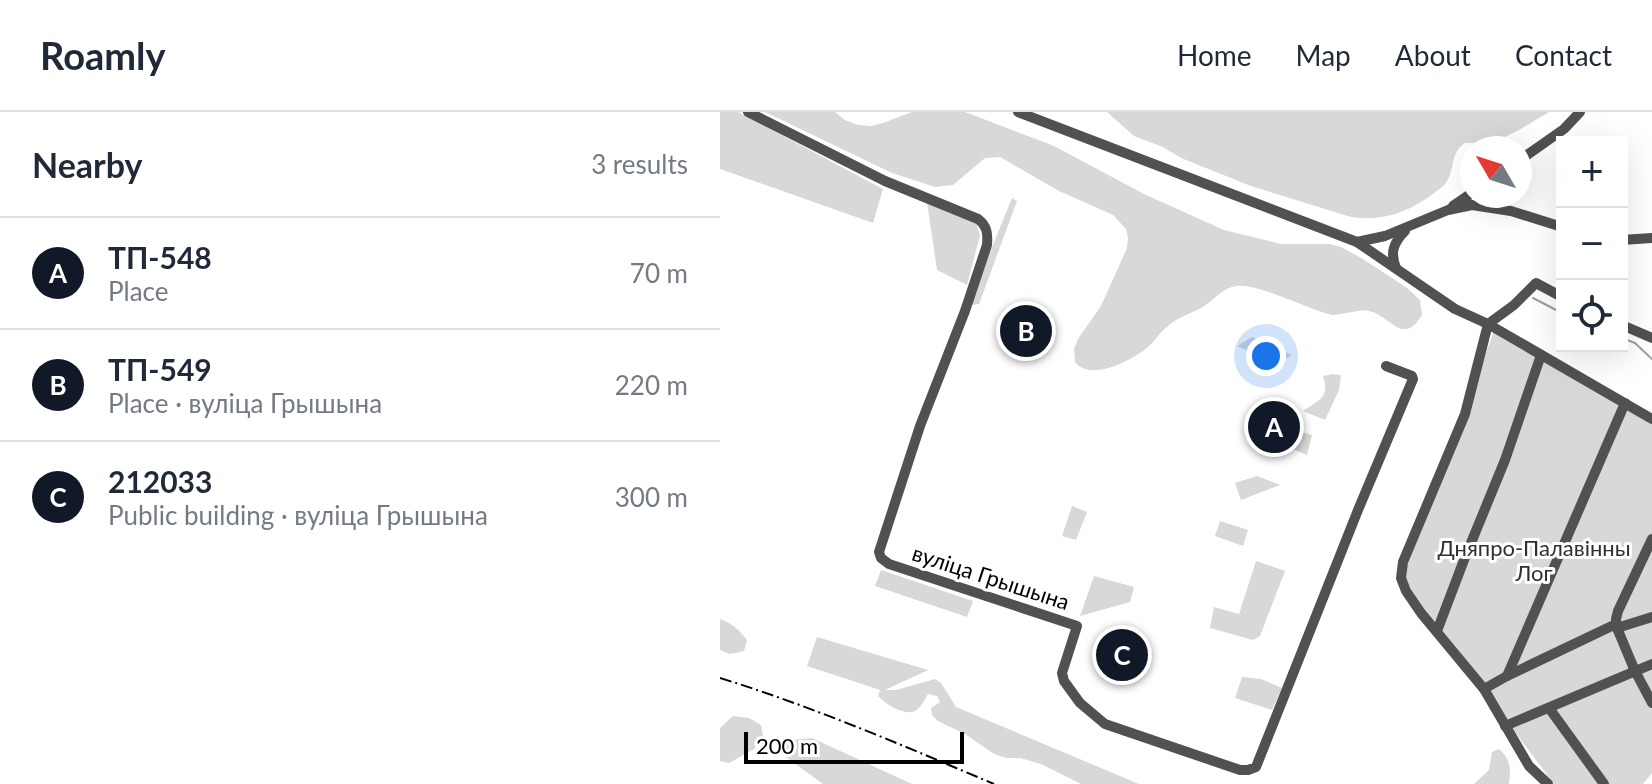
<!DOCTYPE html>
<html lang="en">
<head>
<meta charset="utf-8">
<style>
	body { margin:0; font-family:Lato,sans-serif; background:#f6f6f7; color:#1f2937 }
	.controls { position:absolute; right:24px; top:24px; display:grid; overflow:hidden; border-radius:0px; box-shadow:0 8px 32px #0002 }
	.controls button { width:72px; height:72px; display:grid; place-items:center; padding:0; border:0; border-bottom:2px solid #e0e1e3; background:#fff; color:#1f2937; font:40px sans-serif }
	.compass { position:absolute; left:740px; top:24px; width:72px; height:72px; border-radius:50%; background:#fff; box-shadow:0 8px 32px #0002; rotate:309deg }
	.scale { position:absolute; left:24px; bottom:20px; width:220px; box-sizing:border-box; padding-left:8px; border:4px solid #000; border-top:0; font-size:22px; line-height:28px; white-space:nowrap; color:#000; -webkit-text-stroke:6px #fff; paint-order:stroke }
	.you { position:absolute; left:546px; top:244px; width:28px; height:28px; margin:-20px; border:6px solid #fff; border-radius:50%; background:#1a73e8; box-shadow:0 0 0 12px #1a73e833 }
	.badge { display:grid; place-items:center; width:52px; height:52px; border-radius:50%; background:#111827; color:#fff; font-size:26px; font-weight:700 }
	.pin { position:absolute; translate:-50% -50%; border:4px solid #fff; box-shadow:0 2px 8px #0006 }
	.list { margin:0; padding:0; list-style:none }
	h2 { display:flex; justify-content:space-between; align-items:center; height:104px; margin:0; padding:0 32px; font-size:34px }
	h2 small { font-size:26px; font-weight:400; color:#747a83 }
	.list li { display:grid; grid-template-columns:52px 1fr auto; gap:24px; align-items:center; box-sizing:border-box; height:112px; padding:0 32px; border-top:2px solid #e0e1e3 }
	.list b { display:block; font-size:30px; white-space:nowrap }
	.list p { margin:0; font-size:26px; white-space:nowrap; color:#747a83 }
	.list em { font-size:26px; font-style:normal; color:#747a83 }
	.icon { flex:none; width:44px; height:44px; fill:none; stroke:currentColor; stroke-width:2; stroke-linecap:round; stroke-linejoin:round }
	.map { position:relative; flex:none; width:932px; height:672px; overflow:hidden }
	header { display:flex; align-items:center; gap:48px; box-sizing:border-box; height:112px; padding:0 40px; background:#fff; border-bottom:2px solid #e0e1e3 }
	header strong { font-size:38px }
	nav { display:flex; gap:44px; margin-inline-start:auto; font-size:28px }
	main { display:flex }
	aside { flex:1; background:#fff }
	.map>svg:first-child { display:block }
	.green { fill:#d8d8d8 }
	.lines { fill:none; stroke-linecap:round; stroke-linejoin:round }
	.stream { stroke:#9f9f9f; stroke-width:2 }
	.minor { stroke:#515151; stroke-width:10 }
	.rail { stroke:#000; stroke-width:2; stroke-dasharray:12 4 2 4; stroke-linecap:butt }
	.labels { text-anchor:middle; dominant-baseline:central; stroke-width:6; stroke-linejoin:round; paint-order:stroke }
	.park-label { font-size:22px; fill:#2f2f2f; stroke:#fff }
	.street-label { font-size:22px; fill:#000; stroke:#fff }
</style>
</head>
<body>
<header>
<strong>Roamly</strong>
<nav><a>Home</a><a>Map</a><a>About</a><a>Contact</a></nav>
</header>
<main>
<aside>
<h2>Nearby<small>3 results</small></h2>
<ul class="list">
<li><span class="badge">A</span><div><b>ТП-548</b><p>Place</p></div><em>70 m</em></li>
<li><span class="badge">B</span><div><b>ТП-549</b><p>Place · вуліца Грышына</p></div><em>220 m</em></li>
<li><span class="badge">C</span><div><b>212033</b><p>Public building · вуліца Грышына</p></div><em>300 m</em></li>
</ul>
</aside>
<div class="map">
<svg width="932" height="672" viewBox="0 0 932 672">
	<rect width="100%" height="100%" fill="#fff"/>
	<g class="green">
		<polygon points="0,0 18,0 163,77 153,111 0,57"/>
		<path d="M45,0h70l10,8 13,5 13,1 12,-3 29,-11h53l89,34 90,48 80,36 57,14h49l11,3 22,12 44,29 13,12 2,15c-19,32 -32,0 -53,-4 -12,-2 -25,4 -37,4 -24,-6 -75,-32 -95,-29 -16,2 -23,15 -36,22 -11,6 -23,9 -33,18 -8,6 -13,15 -21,22 -17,13 -56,34 -72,14l-1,-13 4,-10 23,-33 26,-58 1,-10 -2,-9 -13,-14 -54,-24 -59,-34 -15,1 -32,27 -18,2 -43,-14z"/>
		<path d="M387,0h442l-30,18 -27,13h-27c-15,10 -10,25 -18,38 -3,6 -10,9 -14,13 -25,18 -50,28 -82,23l-100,-31 -70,-28 -18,-11 -29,-11z"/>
		<polygon points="292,86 297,89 259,192 252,193 251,187"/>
		<polygon points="207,90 256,111 260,123 247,173 217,158"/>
		<polygon points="774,219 932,311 932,661 923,672 834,672 696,488 684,462"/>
		<polygon points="532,225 572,243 557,252 517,234"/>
		<path d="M612,262l9,1 -2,15 -14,30 -22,-9c17,-12 27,-13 20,-35z"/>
		<polygon points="568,316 592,323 587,343 561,332"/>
		<polygon points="537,364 560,373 521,388 515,371"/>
		<polygon points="352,394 367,400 356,428 342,424"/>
		<polygon points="500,409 528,418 523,434 495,424"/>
		<polygon points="536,449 565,459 540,524 533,528 490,516 494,495 519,502"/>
		<polygon points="161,458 253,489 247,505 155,474"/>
		<polygon points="374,464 414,475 410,490 360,504"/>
		<path d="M0,507c12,4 19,11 27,21l-3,11 -14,3 -10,-4z"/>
		<path d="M97,525l111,33 -43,20h11l39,-11 6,4 15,24 183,77h-58l-40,-20 -21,-6h-14l-12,-4 -29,-20 -27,-13 -6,-6 -1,-7 9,-6 -3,-6 -9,-2c-3,5 -7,14 -13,17 -11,5 -30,-7 -37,-15l2,-6 -73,-24z"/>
		<polygon points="522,565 541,567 562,576 552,598 515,586"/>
		<polygon points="13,604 29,606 41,613 43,624 34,637 9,651 0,649 0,616"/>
		<polygon points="92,626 192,672 103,672 66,645 64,635 71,628"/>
		<path d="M779,637c12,10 12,21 10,35h-35l15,-14 3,-18z"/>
	</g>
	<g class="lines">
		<g class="stream">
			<polyline points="813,186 842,201"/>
			<polyline points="902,226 915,231 932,247"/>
		</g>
		<g class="minor">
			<path d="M28,0l137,69 93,38c9,7 10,14 9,26l-22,66 -45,115 -41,126 2,6 8,6 188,62 -15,47 2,8 16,22 25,21 135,46h8l8,-3 102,-257 55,-131 -1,-3 -26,-10"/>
			<polyline points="298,0 637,130 735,197 768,212 932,307"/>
			<polyline points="800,48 844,17 860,0"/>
			<polyline points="733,94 752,81"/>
			<polyline points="902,128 932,126"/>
			<polyline points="637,130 665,124 728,98 752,93 791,99 842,115"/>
			<path d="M676,156c-6,-15 -3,-25 9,-37"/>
			<polyline points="902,213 932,226"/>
			<polyline points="932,427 898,499 896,507 897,516 915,559 932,591"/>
			<polyline points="897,516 932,505"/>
			<polyline points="717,519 744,448 785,348 821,243"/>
			<polyline points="787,564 905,291"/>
			<polyline points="764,577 787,564 896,512"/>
			<polyline points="829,596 884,672"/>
			<polyline points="785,614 932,552"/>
			<polyline points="828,672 809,654 764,577 701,501 686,479 681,466 683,450 745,302 768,212 794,193 816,171 842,185"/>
		</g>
		<path class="rail" d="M0,566c94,29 184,68 274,106"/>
	</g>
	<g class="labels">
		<g class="park-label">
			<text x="814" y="435">Дняпро-Палавінны<tspan x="814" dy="25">Лог</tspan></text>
		</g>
		<g class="street-label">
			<text transform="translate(271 465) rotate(18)">вуліца Грышына</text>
		</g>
	</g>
</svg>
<div class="controls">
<button>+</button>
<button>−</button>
<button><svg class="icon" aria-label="locate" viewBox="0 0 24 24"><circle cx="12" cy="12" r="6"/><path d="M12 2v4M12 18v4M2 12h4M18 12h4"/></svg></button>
</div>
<svg class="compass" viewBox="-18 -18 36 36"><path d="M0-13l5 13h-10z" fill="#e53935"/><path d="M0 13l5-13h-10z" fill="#747a83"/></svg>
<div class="scale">200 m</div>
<div class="you"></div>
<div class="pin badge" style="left:554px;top:315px">A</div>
<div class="pin badge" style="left:306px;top:219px">B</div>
<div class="pin badge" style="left:402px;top:543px">C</div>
</div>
</main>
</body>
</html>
